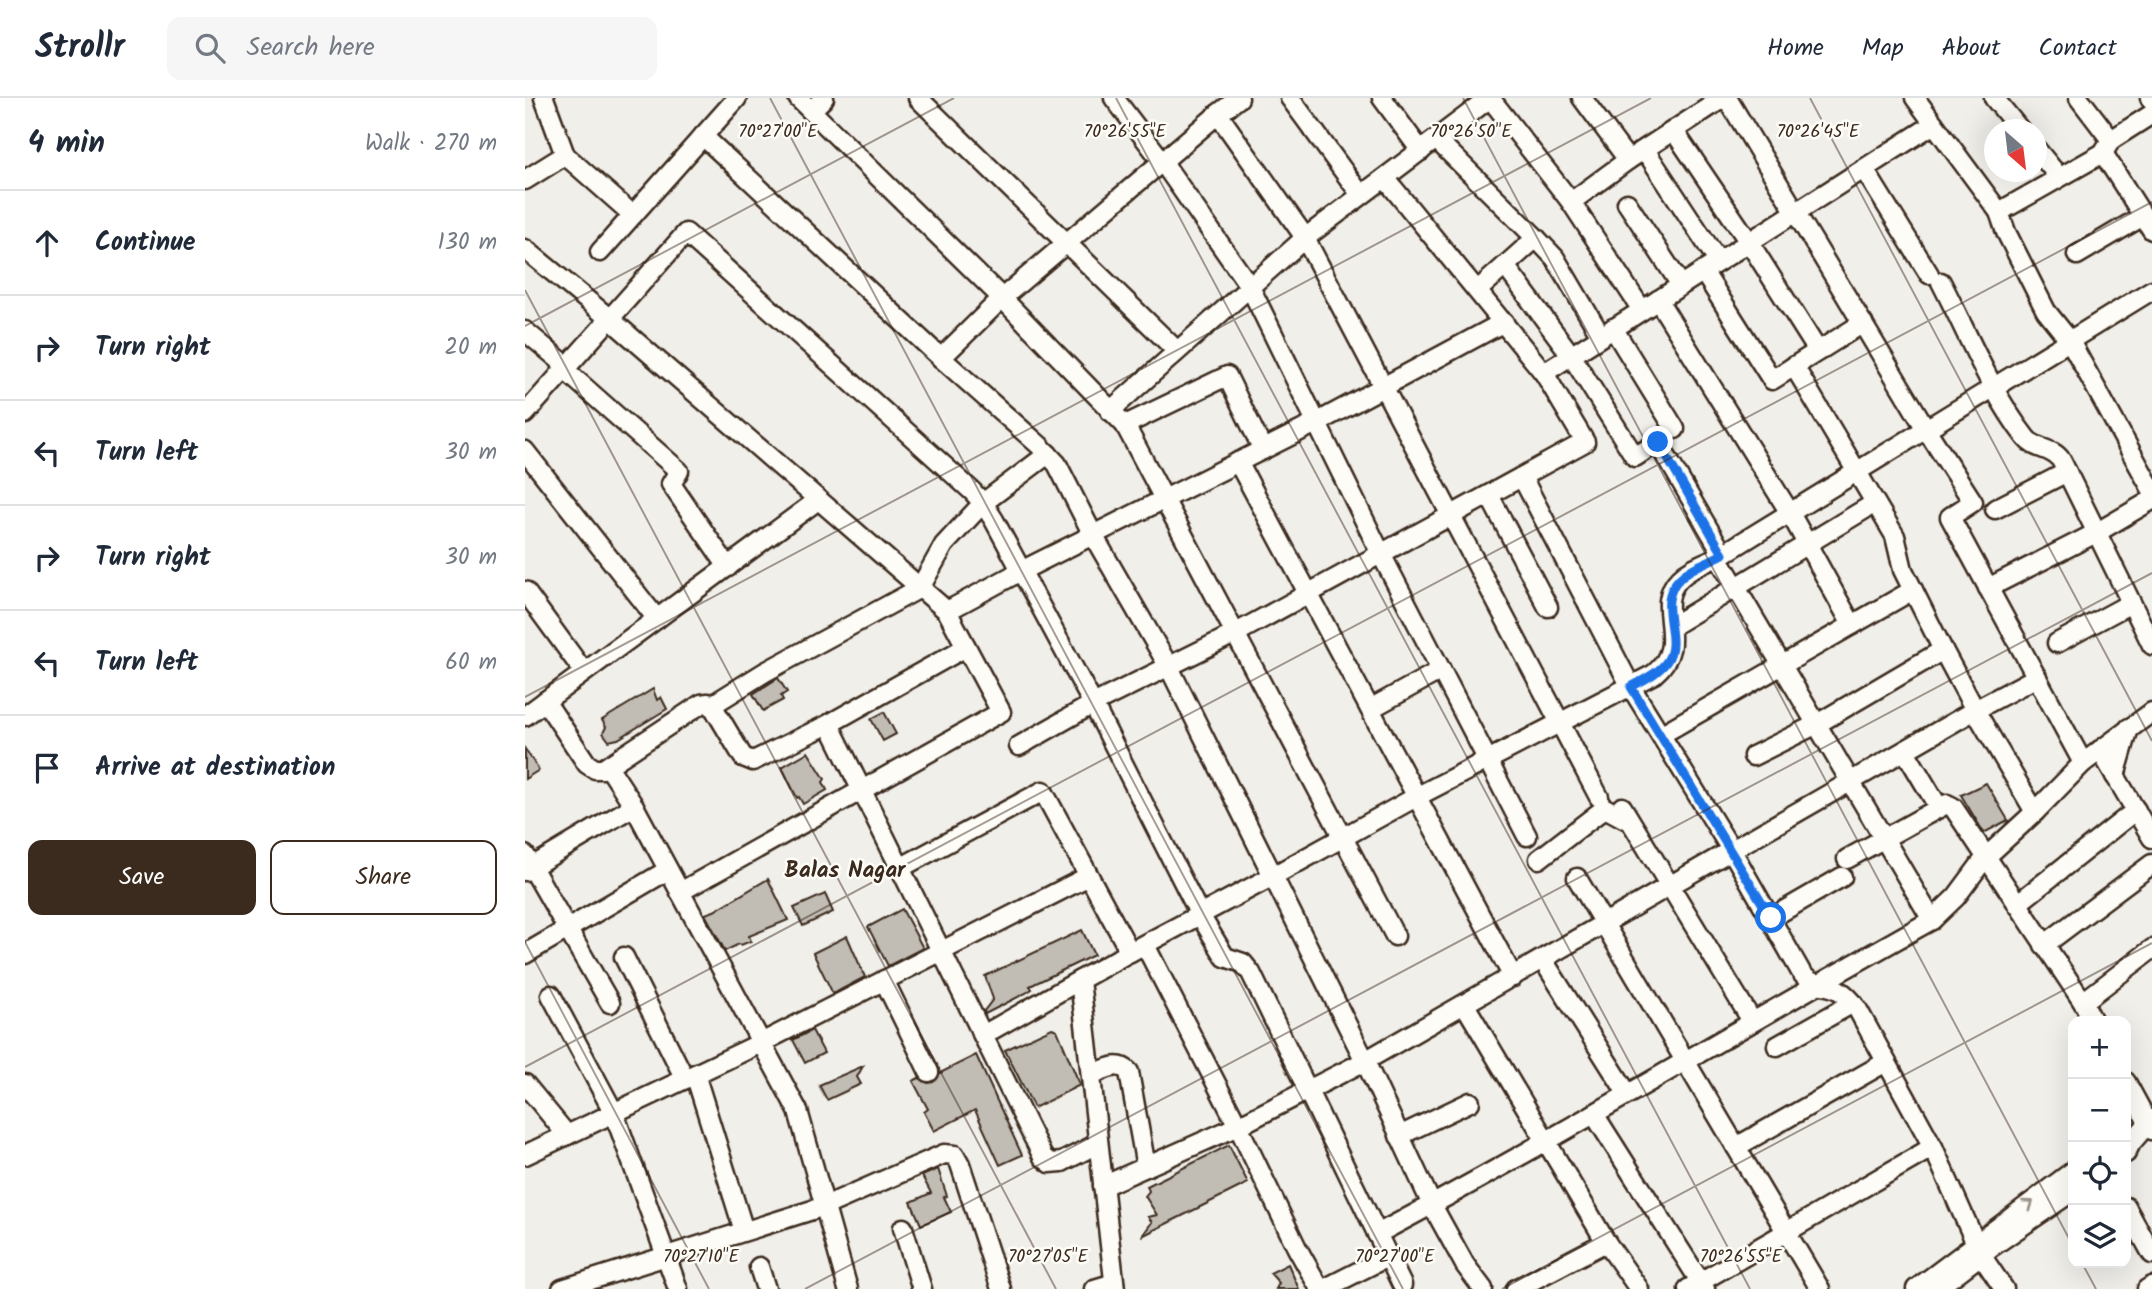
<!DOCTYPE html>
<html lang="en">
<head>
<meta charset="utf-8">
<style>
	body { margin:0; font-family:Kalam,sans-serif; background:#f6f6f7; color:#1f2937 }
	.controls { position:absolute; right:21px; bottom:21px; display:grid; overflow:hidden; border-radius:14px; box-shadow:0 7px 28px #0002 }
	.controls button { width:63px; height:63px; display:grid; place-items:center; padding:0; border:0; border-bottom:2px solid #e0e1e3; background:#fff; color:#1f2937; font:35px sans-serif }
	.compass { position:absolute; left:1459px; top:21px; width:63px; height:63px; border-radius:50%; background:#fff; box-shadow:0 7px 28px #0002; rotate:152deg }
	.stop { position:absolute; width:21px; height:21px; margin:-16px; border:5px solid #1a73e8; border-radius:50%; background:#fff }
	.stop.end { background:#1a73e8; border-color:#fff; box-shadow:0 2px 7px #0008 }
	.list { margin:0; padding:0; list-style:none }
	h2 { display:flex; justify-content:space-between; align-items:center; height:91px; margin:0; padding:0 28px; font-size:30px }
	h2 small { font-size:23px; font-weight:400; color:#747a83 }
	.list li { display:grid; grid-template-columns:46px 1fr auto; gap:21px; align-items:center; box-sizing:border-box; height:105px; padding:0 28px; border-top:2px solid #e0e1e3 }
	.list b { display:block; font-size:26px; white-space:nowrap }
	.list em { font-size:23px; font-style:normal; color:#747a83 }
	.actions { display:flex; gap:14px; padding:21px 28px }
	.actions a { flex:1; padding:16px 0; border:2px solid #3b2a1e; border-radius:14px; text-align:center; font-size:24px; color:#3b2a1e }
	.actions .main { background:#3b2a1e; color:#fff }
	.icon { flex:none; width:38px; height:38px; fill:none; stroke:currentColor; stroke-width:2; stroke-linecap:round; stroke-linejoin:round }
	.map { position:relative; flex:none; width:1627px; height:1191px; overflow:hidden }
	header { display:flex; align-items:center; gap:42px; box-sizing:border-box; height:98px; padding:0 35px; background:#fff; border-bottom:2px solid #e0e1e3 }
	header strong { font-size:33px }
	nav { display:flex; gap:38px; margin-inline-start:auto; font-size:24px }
	.search { width:490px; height:63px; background:#f6f6f7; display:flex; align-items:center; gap:18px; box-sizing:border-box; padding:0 24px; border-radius:14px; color:#747a83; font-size:26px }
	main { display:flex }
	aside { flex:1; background:#fff }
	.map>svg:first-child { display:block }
	.building { fill:#c1bcb4; stroke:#3b2a1e; stroke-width:2 }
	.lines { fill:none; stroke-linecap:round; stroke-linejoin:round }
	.minor-casing { stroke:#3b2a1e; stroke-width:23 }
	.minor { stroke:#fdfcf7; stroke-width:18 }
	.oneway { stroke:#9c938a }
	.route { stroke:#1a73e8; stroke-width:9 }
	.ticks { fill:none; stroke:#3b2a1e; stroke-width:2; stroke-opacity:0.45 }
	.labels { text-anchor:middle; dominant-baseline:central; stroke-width:5; stroke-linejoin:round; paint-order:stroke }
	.neighbourhood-label { font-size:23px; font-weight:bold; fill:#3b2a1e; stroke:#fdfcf7 }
	.ticks-label { font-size:18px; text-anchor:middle; fill:#3b2a1e; stroke:#fdfcf7; stroke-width:5; stroke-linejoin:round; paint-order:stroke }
</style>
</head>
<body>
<header>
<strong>Strollr</strong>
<div class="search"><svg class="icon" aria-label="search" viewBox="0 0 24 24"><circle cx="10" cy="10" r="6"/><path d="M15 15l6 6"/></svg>Search here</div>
<nav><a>Home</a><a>Map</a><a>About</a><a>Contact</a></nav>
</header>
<main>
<aside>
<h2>4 min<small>Walk · 270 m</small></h2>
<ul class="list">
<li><svg class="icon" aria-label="ahead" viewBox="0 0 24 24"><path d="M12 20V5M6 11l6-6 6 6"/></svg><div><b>Continue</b></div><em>130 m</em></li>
<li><svg class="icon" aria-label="right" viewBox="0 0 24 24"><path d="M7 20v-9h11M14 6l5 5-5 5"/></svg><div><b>Turn right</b></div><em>20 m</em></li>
<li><svg class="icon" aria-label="left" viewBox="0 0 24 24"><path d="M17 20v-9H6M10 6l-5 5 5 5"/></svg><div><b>Turn left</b></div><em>30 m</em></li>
<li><svg class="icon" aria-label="right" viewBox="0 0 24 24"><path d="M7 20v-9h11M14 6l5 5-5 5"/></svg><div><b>Turn right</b></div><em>30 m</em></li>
<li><svg class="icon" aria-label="left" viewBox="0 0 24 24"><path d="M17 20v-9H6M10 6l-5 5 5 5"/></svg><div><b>Turn left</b></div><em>60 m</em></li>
<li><svg class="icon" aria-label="arrive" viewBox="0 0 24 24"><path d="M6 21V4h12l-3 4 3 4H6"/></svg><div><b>Arrive at destination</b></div></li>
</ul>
<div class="actions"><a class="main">Save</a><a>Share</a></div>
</aside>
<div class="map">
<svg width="1627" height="1191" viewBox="0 0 1627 1191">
	<rect width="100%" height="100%" fill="#f1efea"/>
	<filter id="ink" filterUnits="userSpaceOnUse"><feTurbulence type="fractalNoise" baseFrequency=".0143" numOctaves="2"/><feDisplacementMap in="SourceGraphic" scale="14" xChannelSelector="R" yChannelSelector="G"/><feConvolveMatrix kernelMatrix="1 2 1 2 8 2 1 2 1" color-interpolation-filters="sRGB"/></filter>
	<g filter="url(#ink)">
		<g class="building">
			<polygon points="253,580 262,594 256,598 258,602 238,613 228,596"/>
			<polygon points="128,591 132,602 136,599 142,611 93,641 84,643 78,635 81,629 77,622"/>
			<polygon points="359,614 371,636 358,643 346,621"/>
			<polygon points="0,651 14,672 0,681"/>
			<polygon points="283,654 300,681 298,684 302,692 278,706 274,699 272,700 257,669"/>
			<polygon points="1461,685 1483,722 1459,735 1436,697"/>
			<polygon points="243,781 263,822 224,838 226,843 216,847 214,846 200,853 180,816 189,813"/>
			<polygon points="300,796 308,814 278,828 269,810"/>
			<polygon points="377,811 398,850 363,868 343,829"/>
			<polygon points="557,832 569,857 505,888 507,891 501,895 460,916 459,913 468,901 460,878"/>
			<polygon points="322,838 340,879 308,896 288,855"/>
			<polygon points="527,930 532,932 555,987 509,1010 480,952"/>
			<polygon points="287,932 299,955 280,965 268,942"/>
			<polygon points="451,957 497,1057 475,1067 450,1012 409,1033 399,1014 403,1011 388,983 394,980 403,985 408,984 415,975"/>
			<polygon points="338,968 332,979 336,986 302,1002 294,987"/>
			<polygon points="704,1047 723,1085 617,1138 627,1124 623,1119 632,1117 620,1098 624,1093 622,1088"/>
			<polygon points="413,1071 422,1098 419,1099 426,1114 396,1127 386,1104 406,1095 397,1078"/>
			<polygon points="763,1166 774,1191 751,1191 754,1185 745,1175"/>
		</g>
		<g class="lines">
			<g class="minor-casing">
				<g id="minor">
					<polyline points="273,0 477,200 600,327 870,838"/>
					<polyline points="393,0 652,253"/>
					<polyline points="589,0 637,63 725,189 856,456 1002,738"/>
					<polyline points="765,0 836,97"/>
					<polyline points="857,0 896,53"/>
					<polyline points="965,0 1046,104 1117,212"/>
					<polyline points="1057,0 1103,62"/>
					<polyline points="1202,0 1401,331 1448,404 1425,419 1558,665"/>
					<polyline points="1390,0 1474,114 1481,134 1521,213 1545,243 1627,392"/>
					<polyline points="1469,0 1495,32"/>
					<polyline points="1554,0 1586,42"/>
					<polyline points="1625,0 1627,3"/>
					<polyline points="286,13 299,0"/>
					<polyline points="693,16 779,138 1074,699"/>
					<polyline points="1149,33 1224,144 1293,253"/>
					<polyline points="178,38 416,260 514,347 532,366 568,437 644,569 840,963 907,1107 940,1167 958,1191"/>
					<polyline points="911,41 1011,140 953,192"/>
					<polyline points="1120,52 1193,163"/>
					<polyline points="1512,52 1534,79"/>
					<polyline points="1578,55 1627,132"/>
					<polyline points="40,57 108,117"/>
					<polyline points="1339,71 1404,176"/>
					<polyline points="0,82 40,57 19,0"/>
					<polyline points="1046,104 1103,62 1198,0"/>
					<polyline points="1102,105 1156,187"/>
					<polyline points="1474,114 1578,55 1586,42 1627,16"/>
					<polyline points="1011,140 1030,160 1076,238"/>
					<polyline points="0,151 85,221 422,513 476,614 155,794"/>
					<polyline points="75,154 212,0"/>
					<polyline points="1552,157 1618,118"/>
					<polyline points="981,169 1046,257 1110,359 1133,344 1198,456"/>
					<polyline points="1178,173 1247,282 1338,225"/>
					<path d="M1416,184c26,50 50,111 85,156 9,12 26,9 35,22l91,185"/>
					<polyline points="1133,202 1265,415 1327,527"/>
					<polyline points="1088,230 1150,331"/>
					<polyline points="0,233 43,269"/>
					<polyline points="416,260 477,200 693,16 714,0"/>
					<polyline points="1269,268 1370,438 1378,472 1418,552 1450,612 1510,714"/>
					<polyline points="40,272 154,373 146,386 203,469"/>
					<polyline points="1019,275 1409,26"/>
					<polyline points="585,313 780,140 965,0"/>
					<polyline points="0,316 161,135 447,393 458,405 469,422 568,606 675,817 700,859 718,865 726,875 877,1187"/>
					<polyline points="600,327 702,278 738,352"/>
					<polyline points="0,353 132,521"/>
					<polyline points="713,364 988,879"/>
					<path d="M997,379l109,210 101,164 69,121c9,13 16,11 30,15 12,3 21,14 27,23l75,137 48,108 23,34"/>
					<polyline points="964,397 1023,509"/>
					<polyline points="1470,411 1542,374"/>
					<polyline points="1193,459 1407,822"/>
					<polyline points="1463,490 1571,435 1627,402"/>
					<polyline points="0,493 59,574"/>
					<polyline points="422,513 496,473 791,325 979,224"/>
					<polyline points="1147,528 1350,405"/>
					<polyline points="1532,545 1606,505"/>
					<polyline points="20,603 62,666 70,671 78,671 176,606 183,605 187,607 218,659 228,663 304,626 441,549"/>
					<polyline points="187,607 240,574 395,490 419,447 458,405 523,356"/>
					<polyline points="845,611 916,572"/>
					<polyline points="0,618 293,402"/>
					<polyline points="304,626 518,1059 525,1065 537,1064 572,1046"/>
					<polyline points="1137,636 1388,492"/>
					<polyline points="494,648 568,606 711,535 1060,344 1019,275 860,80"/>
					<polyline points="1575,652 1627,740"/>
					<polyline points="1380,653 1414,710"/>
					<polyline points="1228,658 1292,626 1418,552"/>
					<polyline points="83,668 109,708 273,1013 323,1191"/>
					<polyline points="1590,678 1604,630"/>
					<polyline points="1097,709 1227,923"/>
					<polyline points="0,757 85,905"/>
					<polyline points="1014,761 1080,710 1104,723"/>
					<polyline points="1322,761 1414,710 1422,706 1428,709 1558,904"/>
					<polyline points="375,770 518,693 605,854 555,882 590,1191"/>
					<polyline points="0,773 109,708"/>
					<polyline points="1052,780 1295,1191"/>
					<polyline points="1492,806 1611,712"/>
					<polyline points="1246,820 1317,779"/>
					<polyline points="620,847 713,1028 772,1150 795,1191"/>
					<polyline points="1519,847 1627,766"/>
					<path d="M605,854l143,-76 143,-79 238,-123c38,-31 -3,-68 26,-96 12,-12 29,-16 43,-24l429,-264"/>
					<polyline points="0,856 143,772"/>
					<polyline points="99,859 160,981"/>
					<polyline points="1018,862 1102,995"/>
					<polyline points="359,882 404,974"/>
					<polyline points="26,897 89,1015 153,1191"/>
					<polyline points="940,907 1081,1144 1114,1191"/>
					<polyline points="1568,923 1558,904 1627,851"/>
					<polyline points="458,937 555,882"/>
					<polyline points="1252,948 1328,905"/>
					<polyline points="170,976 219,1133"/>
					<path d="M566,977c13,-5 27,-15 38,-3l17,95"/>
					<polyline points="1601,984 1627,1032"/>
					<polyline points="0,986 42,1037"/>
					<polyline points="1069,1016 1180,1191"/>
					<polyline points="874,1038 945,1004"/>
					<polyline points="1211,1049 1361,964"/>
					<polyline points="1601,1055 1606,1045 1627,1021"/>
					<polyline points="0,1057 236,945 564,778"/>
					<polyline points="578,1088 713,1028 840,963 1450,612 1512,579"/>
					<polyline points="1601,1109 1627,1156"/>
					<polyline points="378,1130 397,1191"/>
					<path d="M852,1136c188,-99 369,-211 555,-314l24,-23 29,-39 50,-46 48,-49 69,-51"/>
					<polyline points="234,1169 241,1191"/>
					<polyline points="37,1191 300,1108 419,1056 430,1057 435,1066 476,1191"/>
					<polyline points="569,1191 589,1185"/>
					<polyline points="799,1191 864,1158"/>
					<polyline points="991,1191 1081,1144"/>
					<polyline points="1163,1191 1408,1049"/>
					<polyline points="1391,1191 1548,1073"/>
					<polyline points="1411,1191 1465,1150 1548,1093"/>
					<polyline points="1622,1191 1627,1188"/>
				</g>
			</g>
			<use href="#minor" class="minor"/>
		</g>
		<defs><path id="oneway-chevron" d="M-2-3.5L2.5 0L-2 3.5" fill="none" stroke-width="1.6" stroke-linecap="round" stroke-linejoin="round" transform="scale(1.75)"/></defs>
		<use class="oneway" href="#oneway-chevron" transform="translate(1504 1106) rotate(-36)"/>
	</g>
	<g class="lines" filter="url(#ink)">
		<path class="route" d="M1133,344l65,112c-14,8 -31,12 -43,24 -26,25 3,59 -13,83 -8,12 -24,19 -36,26l140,231"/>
	</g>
	<path class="ticks" d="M245,0l633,1191M591,0l634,1191M938,0l610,1148M1285,0l342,643M0,192l531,999M0,228l429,-228M0,599l1126,-599M0,844l184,347M0,969l1627,-865M1557,1165l14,26M280,1191l1347,-716M977,1191l650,-346"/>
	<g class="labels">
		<g class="neighbourhood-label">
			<text x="320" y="773">Balas Nagar</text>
		</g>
	</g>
	<g class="ticks-label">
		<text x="253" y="39">70°27'00"E</text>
		<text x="600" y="39">70°26'55"E</text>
		<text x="946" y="39">70°26'50"E</text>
		<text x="1293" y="39">70°26'45"E</text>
		<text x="176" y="1164">70°27'10"E</text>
		<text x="523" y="1164">70°27'05"E</text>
		<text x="870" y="1164">70°27'00"E</text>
		<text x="1216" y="1164">70°26'55"E</text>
	</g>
</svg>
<div class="controls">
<button>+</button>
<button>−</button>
<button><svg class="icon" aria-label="locate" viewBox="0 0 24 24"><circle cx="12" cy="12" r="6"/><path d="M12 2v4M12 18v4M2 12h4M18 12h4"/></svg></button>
<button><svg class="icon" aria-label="layers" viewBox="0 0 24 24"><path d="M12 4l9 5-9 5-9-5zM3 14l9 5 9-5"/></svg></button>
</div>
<svg class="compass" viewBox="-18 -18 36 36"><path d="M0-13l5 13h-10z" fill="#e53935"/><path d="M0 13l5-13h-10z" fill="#747a83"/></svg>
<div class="stop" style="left:1246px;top:820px"></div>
<div class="stop end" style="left:1133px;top:344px"></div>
</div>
</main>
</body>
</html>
